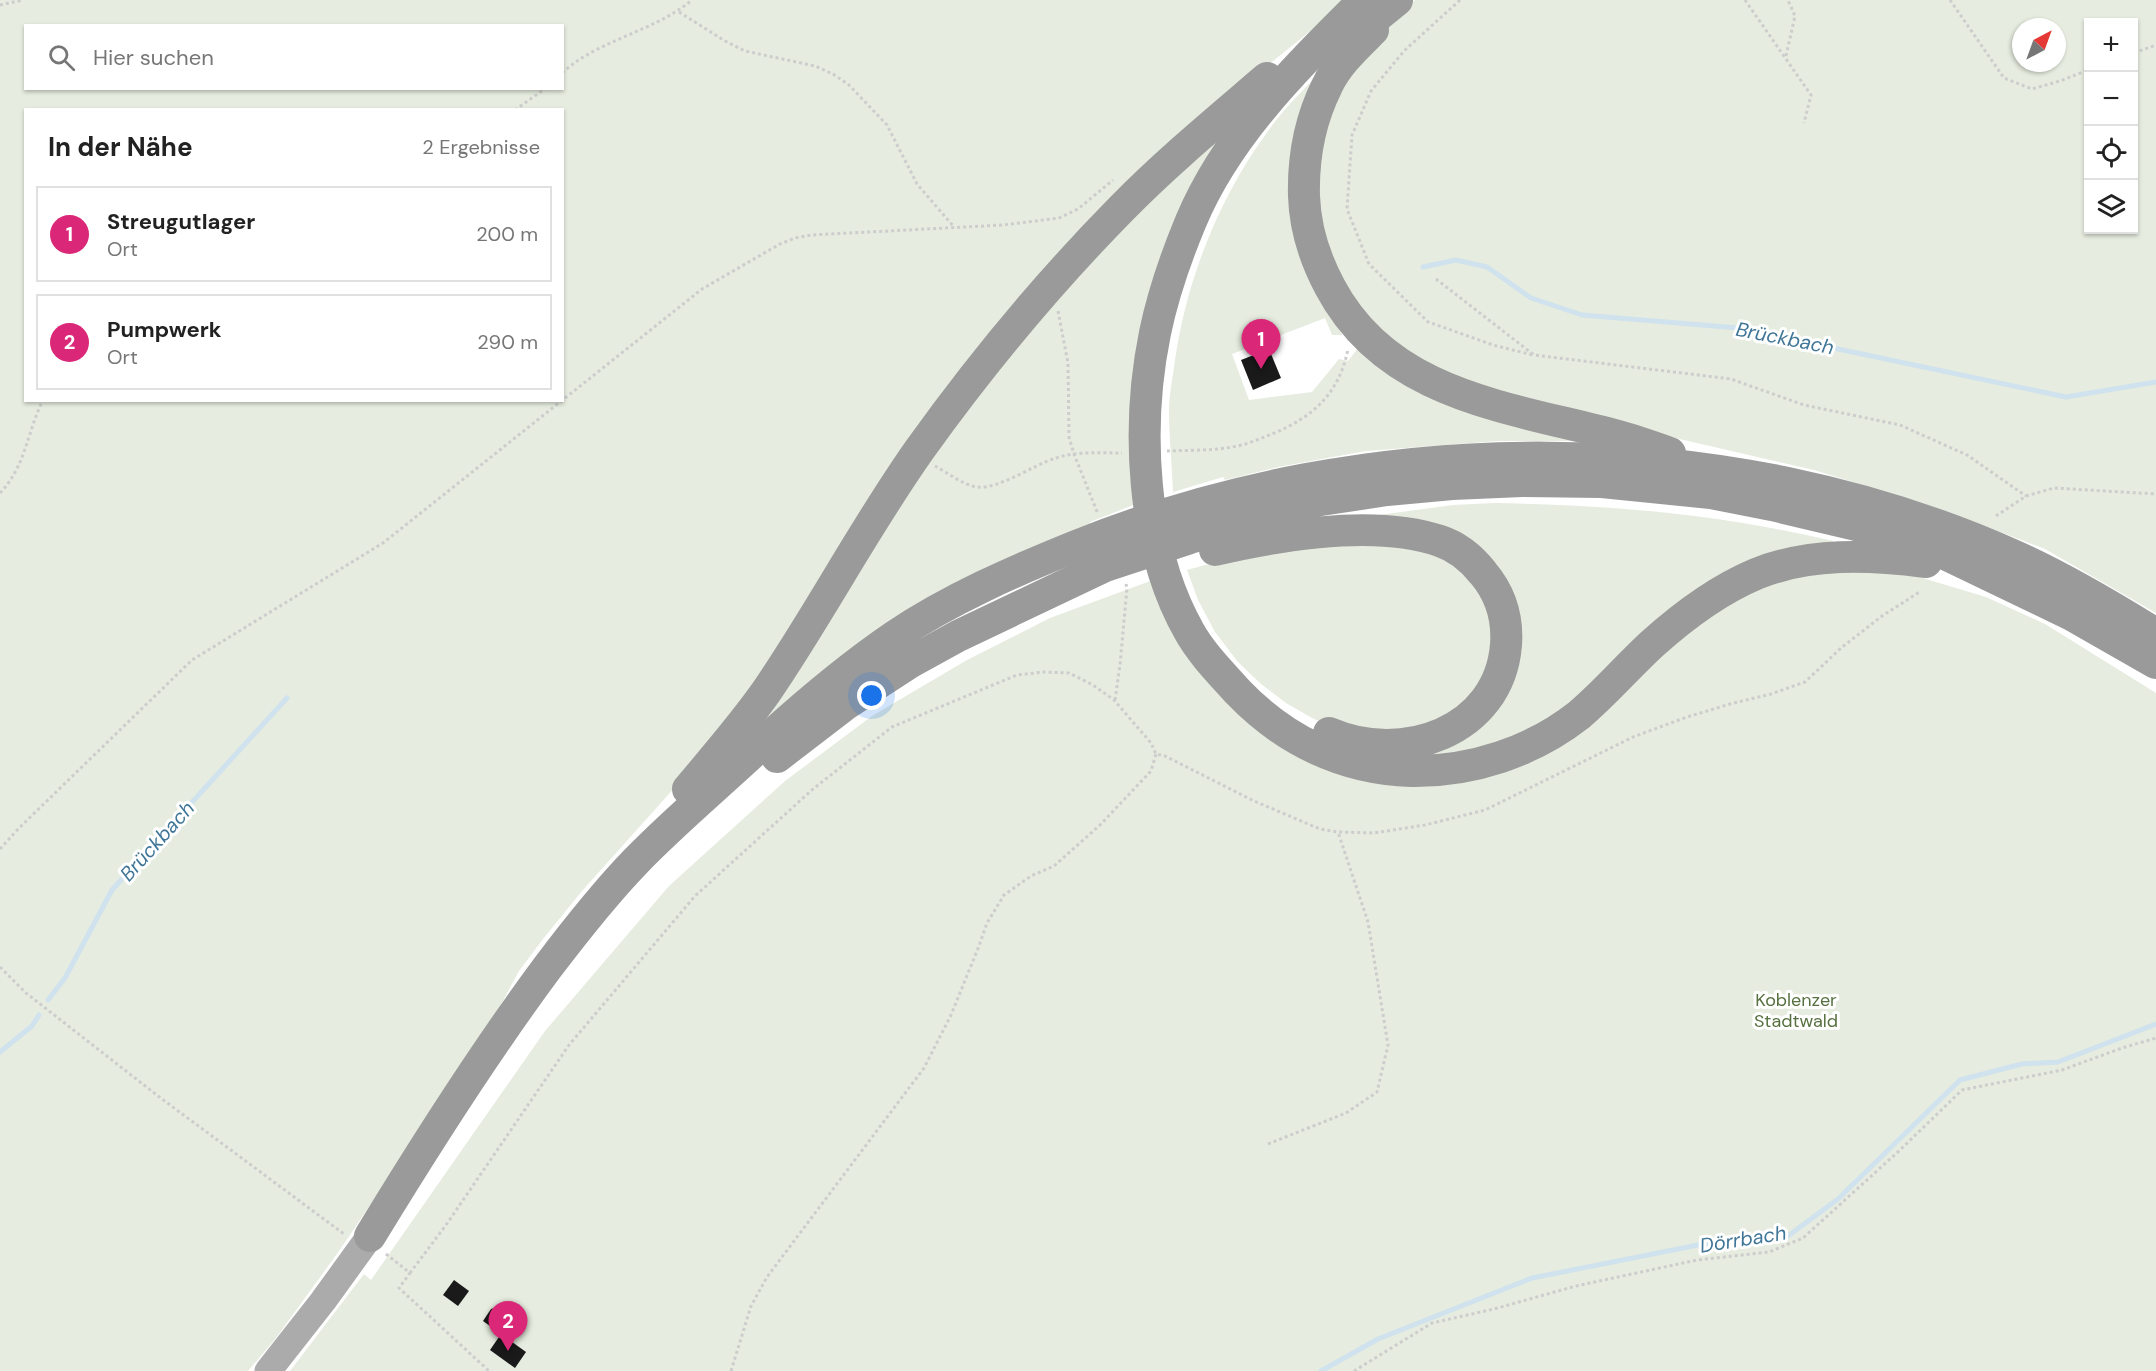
<!DOCTYPE html>
<html lang="de">
<head>
<meta charset="utf-8">
<style>
	body { margin:0; font-family:"DM Sans",sans-serif; background:#f6f6f6; color:#222 }
	.controls { position:absolute; right:18px; top:18px; display:grid; overflow:hidden; border-radius:0px; box-shadow:0 2px 4px #0004 }
	.controls button { width:54px; height:54px; display:grid; place-items:center; padding:0; border:0; border-bottom:2px solid #e0e0e0; background:#fff; color:#222; font:30px sans-serif }
	.compass { position:absolute; left:2012px; top:18px; width:54px; height:54px; border-radius:50%; background:#fff; box-shadow:0 2px 4px #0004; rotate:41deg }
	.you { position:absolute; left:872px; top:696px; width:21px; height:21px; margin:-15px; border:4px solid #fff; border-radius:50%; background:#1a73e8; box-shadow:0 0 0 9px #1a73e833 }
	.badge { display:grid; place-items:center; width:39px; height:39px; border-radius:50%; background:#db2777; color:#fff; font-size:20px; font-weight:700 }
	.pin { position:absolute; translate:-50% -50px; filter:drop-shadow(0 2px 3px #0008) }
	.pin::after { content:''; position:absolute; top:32px; width:21px; height:18px; background:inherit; clip-path:polygon(0 0,100% 0,50% 100%) }
	.list { margin:0; padding:0; list-style:none }
	h2 { display:flex; justify-content:space-between; align-items:center; height:78px; margin:0; padding:0 24px; font-size:26px }
	h2 small { font-size:20px; font-weight:400; color:#767676 }
	.list li { display:grid; grid-template-columns:39px 1fr auto; gap:18px; align-items:center; box-sizing:border-box; height:96px; margin:0 12px 12px; padding:0 12px; border:2px solid #e0e0e0; border-radius:0px }
	.list b { display:block; font-size:22px; white-space:nowrap }
	.list p { margin:0; font-size:20px; white-space:nowrap; color:#767676 }
	.list em { font-size:20px; font-style:normal; color:#767676 }
	.icon { flex:none; width:33px; height:33px; fill:none; stroke:currentColor; stroke-width:2; stroke-linecap:round; stroke-linejoin:round }
	.map { position:relative; flex:none; width:2156px; height:1371px; overflow:hidden }
	.search { position:absolute; background:#fff; box-shadow:0 2px 4px #0004; left:24px; top:24px; width:540px; height:66px; display:flex; align-items:center; gap:15px; box-sizing:border-box; padding:0 21px; border-radius:0px; color:#767676; font-size:22px }
	.panel { position:absolute; background:#fff; box-shadow:0 2px 4px #0004; left:24px; top:108px; width:540px; height:294px; border-radius:0px }
	.map>svg:first-child { display:block }
	.green { fill:#e6ecdf; fill-rule:evenodd }
	.lines { fill:none; stroke-linecap:round; stroke-linejoin:round }
	.stream { stroke:#cfe2ee; stroke-width:5 }
	.building { fill:#1a1a1a }
	.path { stroke:#cdcdcd; stroke-width:3; stroke-dasharray:3 3; stroke-linecap:butt }
	.primary { stroke:#ababab; stroke-width:27 }
	.highway { stroke:#9a9a9a; stroke-width:32 }
	.labels { text-anchor:middle; dominant-baseline:central; stroke-width:6; stroke-linejoin:round; paint-order:stroke }
	.park-label { font-size:18px; fill:#56703f; stroke:#fff }
	.water-label { font-size:20px; font-style:italic; fill:#3f7597; stroke:#fff }
</style>
</head>
<body>
<div class="map">
<svg width="2156" height="1371" viewBox="0 0 2156 1371">
	<rect width="100%" height="100%" fill="#fff"/>
	<g class="green">
		<path d="M0,0h1349l-183,147 -481,629 -103,115 -39,48 -24,32 -33,61 -37,57 -110,162 -63,87 -28,33h-248zM26,26h536v62h-536zM26,110h536v290h-536z"/>
		<path d="M1415,0h741v613l-111,-64 -108,-41 -123,-38 -307,-71 -103,-46 -50,-50 -30,-62 -9,-74 26,-87 59,-69zM2088,22h46v208h-46zM2021,27h36v36h-36z"/>
		<path d="M1326,67l-23,59 39,209h-10l-7,-17 -93,36 17,46 63,-8 27,-33 9,2 14,-18 242,100 -36,-2h-70l-132,10 -88,16 -53,13 -2,-3 -50,15c-1,-27 -4,-55 -4,-82 0,-16 4,-33 6,-50 12,-82 44,-162 93,-229 17,-24 38,-44 58,-64z"/>
		<polygon points="1222,132 1192,194 1141,502 1090,522 1091,525 752,736 949,426 1088,264 1173,177"/>
		<path d="M1495,503c116,2 224,11 338,38l-2,12 -38,5 -221,154 -99,47 -96,-7 124,-62 -4,-112 -133,-61 89,-12z"/>
		<polygon points="1285,543 1440,548 1498,613 1483,692 1420,735 1336,729 1312,718 1286,703 1261,684 1238,662 1215,632 1198,600 1187,570"/>
		<polygon points="1818,567 1899,571 1986,597 2045,624 2156,693 2156,1371 290,1371 364,1274 371,1280 545,1031 669,886 785,781 872,716 967,660 1050,618 1153,580 1265,732 1483,771 1711,608"/>
	</g>
	<g class="lines">
		<g class="stream">
			<polyline points="1423,267 1456,260 1487,267 1531,298 1582,315 1738,328 2066,397 2156,382"/>
			<polyline points="48,1000 65,978 112,890 287,698"/>
			<polyline points="0,1052 32,1026 39,1015"/>
			<polyline points="1321,1371 1378,1339 1532,1278 1713,1242 1788,1236 1838,1199 1960,1080 2022,1064 2058,1062 2156,1024"/>
		</g>
	</g>
	<g class="building">
		<polygon points="1269,349 1281,378 1253,390 1241,360"/>
		<polygon points="454,1280 469,1291 458,1306 443,1295"/>
		<polygon points="501,1306 511,1313 509,1323 501,1334 483,1321 491,1309"/>
		<polygon points="501,1334 526,1352 515,1368 490,1350"/>
	</g>
	<g class="lines">
		<g class="path">
			<polyline points="1460,0 1404,51 1371,91 1352,135 1347,209 1369,264 1428,322 1493,345 1533,355"/>
			<polyline points="1745,0 1811,95 1804,123"/>
			<polyline points="1950,0 2004,78 2032,89 2060,81 2088,70"/>
			<polyline points="0,5 23,0"/>
			<polyline points="679,12 725,41 745,51 815,66 833,74 849,85 887,125 917,184 954,227"/>
			<polyline points="2134,53 2156,45"/>
			<polyline points="1786,56 1795,16 1788,0"/>
			<path d="M562,73c37,-34 92,-41 130,-73"/>
			<polyline points="515,110 546,88"/>
			<polyline points="1436,279 1534,355 1731,379 1804,405 1900,425 1967,455 2026,496"/>
			<polyline points="1058,311 1068,363 1069,437 1074,454 1098,514"/>
			<path d="M1167,451c21,-1 44,0 65,-4 14,-2 27,-8 40,-13 41,-17 67,-40 76,-85"/>
			<path d="M935,466c13,7 28,19 42,21 21,3 58,-23 79,-29 21,-7 44,-5 66,-5"/>
			<path d="M0,493c26,-27 27,-61 43,-93"/>
			<polyline points="1996,516 2026,496 2054,488 2156,494"/>
			<polyline points="1115,700 1120,665 1127,588 1126,584"/>
			<polyline points="0,849 19,828 192,660 383,543 702,289 780,244 795,238 811,235 1003,225 1059,218 1078,209 1113,180"/>
			<polyline points="0,967 26,993 158,1096 344,1234"/>
			<polyline points="1268,1144 1346,1113 1377,1092 1388,1045 1368,922 1338,832"/>
			<polyline points="386,1254 410,1273 399,1288 489,1371"/>
			<polyline points="410,1273 446,1225 569,1045 695,896 813,789 892,727 1017,675 1044,672 1069,673 1093,685 1114,700 1151,743 1156,754 1165,756 1254,801 1320,829 1338,832 1374,833 1425,825 1485,810 1633,737 1687,717 1730,704 1771,694 1805,682 1841,648 1882,616 1921,591"/>
			<polyline points="731,1371 751,1306 767,1277 924,1068 951,1015 979,946 987,923 1004,895 1031,876 1054,866 1101,824 1151,771 1156,754"/>
			<polyline points="1354,1371 1432,1323 1494,1309 1576,1286 1697,1260 1769,1252 1803,1238 1900,1150 1962,1090 2062,1070 2122,1048 2156,1038"/>
		</g>
		<polyline class="primary" points="268,1371 323,1301 370,1236"/>
		<g class="highway">
			<path d="M1364,0c-66,66 -136,133 -173,221 -15,36 -28,73 -36,112 -19,93 -14,213 34,298 12,22 32,42 49,61 46,48 105,77 173,79 60,1 121,-19 168,-56 26,-22 48,-48 73,-71 30,-27 66,-54 104,-70 54,-22 113,-19 170,-12"/>
			<path d="M1373,30c-16,16 -36,34 -46,56 -17,34 -24,72 -23,110 1,32 11,63 26,91 58,110 181,120 288,149 18,5 35,11 52,17"/>
			<polyline points="1349,39 1397,0"/>
			<path d="M1215,550c65,-15 161,-31 225,-9 18,6 32,18 43,32 17,20 25,45 23,72 -7,87 -104,120 -177,88"/>
			<polyline points="777,757 846,704 909,663 958,636 1105,566 1190,538 1321,500 1387,490 1452,484 1522,481 1602,482 1711,493 1772,505 1856,525 1939,551 2072,615 2156,663"/>
			<path d="M688,789c26,-31 54,-63 78,-97 54,-79 98,-164 154,-243 61,-85 128,-166 202,-241 45,-46 96,-88 145,-130"/>
			<path d="M370,1236c56,-92 113,-182 177,-268 28,-37 57,-74 89,-107 32,-33 68,-64 102,-95 49,-46 101,-92 157,-130 55,-37 119,-65 181,-90 296,-119 648,-120 939,10 49,22 96,50 141,78"/>
		</g>
	</g>
	<g class="labels">
		<g class="park-label">
			<text x="1796" y="1000">Koblenzer<tspan x="1796" dy="21">Stadtwald</tspan></text>
		</g>
		<g class="water-label">
			<text transform="translate(1785 338) rotate(11)">Brückbach</text>
			<text transform="translate(157 841) rotate(-48)">Brückbach</text>
			<text transform="translate(1743 1239) rotate(-9)">Dörrbach</text>
		</g>
	</g>
</svg>
<div class="controls">
<button>+</button>
<button>−</button>
<button><svg class="icon" aria-label="locate" viewBox="0 0 24 24"><circle cx="12" cy="12" r="6"/><path d="M12 2v4M12 18v4M2 12h4M18 12h4"/></svg></button>
<button><svg class="icon" aria-label="layers" viewBox="0 0 24 24"><path d="M12 4l9 5-9 5-9-5zM3 14l9 5 9-5"/></svg></button>
</div>
<svg class="compass" viewBox="-18 -18 36 36"><path d="M0-13l5 13h-10z" fill="#e53935"/><path d="M0 13l5-13h-10z" fill="#767676"/></svg>
<div class="you"></div>
<div class="pin badge" style="left:1261px;top:369px">1</div>
<div class="pin badge" style="left:508px;top:1351px">2</div>
<div class="search"><svg class="icon" aria-label="search" viewBox="0 0 24 24"><circle cx="10" cy="10" r="6"/><path d="M15 15l6 6"/></svg>Hier suchen</div>
<section class="panel">
<h2>In der Nähe<small>2 Ergebnisse</small></h2>
<ul class="list">
<li><span class="badge">1</span><div><b>Streugutlager</b><p>Ort</p></div><em>200 m</em></li>
<li><span class="badge">2</span><div><b>Pumpwerk</b><p>Ort</p></div><em>290 m</em></li>
</ul>
</section>
</div>
</body>
</html>
